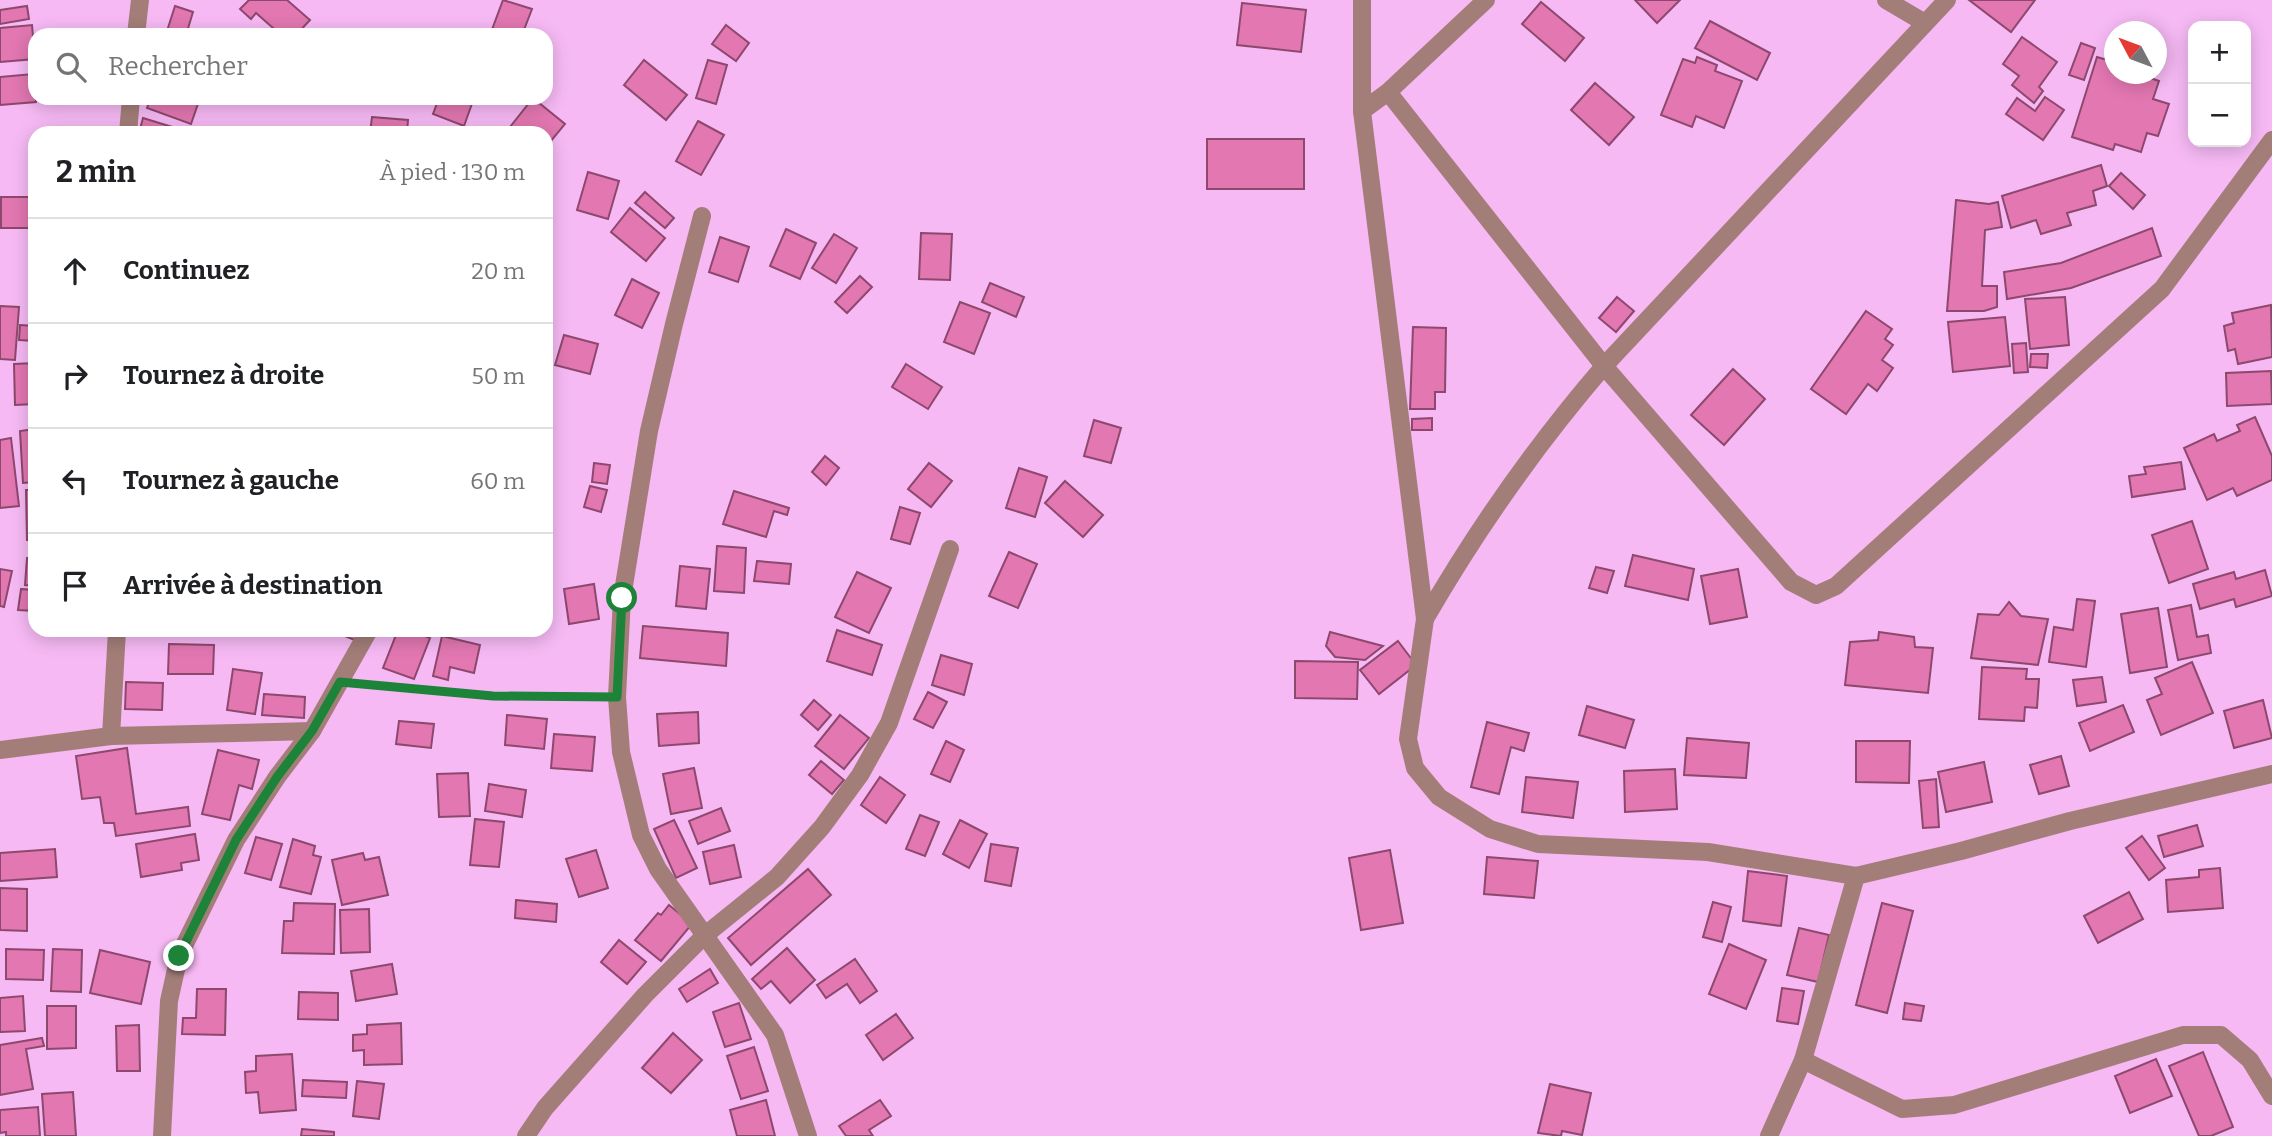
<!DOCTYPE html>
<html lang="fr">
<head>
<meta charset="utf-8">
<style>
	body { margin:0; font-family:Bitter,serif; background:#f2f2f2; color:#202124 }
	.controls { position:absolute; right:21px; top:21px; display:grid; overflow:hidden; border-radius:14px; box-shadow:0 4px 18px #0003 }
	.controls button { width:63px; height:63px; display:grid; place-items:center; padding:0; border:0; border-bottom:2px solid #e0e0e0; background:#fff; color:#202124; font:35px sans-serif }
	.compass { position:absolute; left:2104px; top:21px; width:63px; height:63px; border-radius:50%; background:#fff; box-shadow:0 4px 18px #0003; rotate:311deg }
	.stop { position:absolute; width:21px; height:21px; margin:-16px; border:5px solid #1d8338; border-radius:50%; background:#fff }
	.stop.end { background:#1d8338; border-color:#fff; box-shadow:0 2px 7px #0008 }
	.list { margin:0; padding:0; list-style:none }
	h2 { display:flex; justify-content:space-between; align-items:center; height:91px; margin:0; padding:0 28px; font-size:30px }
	h2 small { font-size:23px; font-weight:400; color:#757577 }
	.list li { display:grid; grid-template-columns:46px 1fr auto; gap:21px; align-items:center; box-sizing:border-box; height:105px; padding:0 28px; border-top:2px solid #e0e0e0 }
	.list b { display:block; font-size:26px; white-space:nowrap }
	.list em { font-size:23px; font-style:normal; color:#757577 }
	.icon { flex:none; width:38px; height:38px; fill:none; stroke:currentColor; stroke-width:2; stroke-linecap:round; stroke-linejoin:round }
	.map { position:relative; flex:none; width:2272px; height:1136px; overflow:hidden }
	.search { position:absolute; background:#fff; box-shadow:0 4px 18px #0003; left:28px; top:28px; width:525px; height:77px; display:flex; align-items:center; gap:18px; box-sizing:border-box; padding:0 24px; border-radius:21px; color:#757577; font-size:26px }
	.panel { position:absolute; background:#fff; box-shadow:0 4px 18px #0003; left:28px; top:126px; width:525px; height:511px; border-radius:21px }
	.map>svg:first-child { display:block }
	.building { fill:#e277b1; stroke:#8d486d; stroke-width:2 }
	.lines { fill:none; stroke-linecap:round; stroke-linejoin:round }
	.path { stroke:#a879a7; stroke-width:4.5; stroke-dasharray:3.5 5; stroke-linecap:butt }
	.minor { stroke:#a37e79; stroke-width:18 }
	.route { stroke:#1d8338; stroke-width:9 }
</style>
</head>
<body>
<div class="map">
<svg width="2272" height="1136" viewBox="0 0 2272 1136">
	<rect width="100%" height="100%" fill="#f6b9f4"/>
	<g class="building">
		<polygon points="249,0 287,0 310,20 296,35 281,35 256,13 251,19 240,9"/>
		<polygon points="503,0 532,9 522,35 490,35"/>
		<polygon points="1635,0 1680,0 1657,23"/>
		<polygon points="1969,0 2035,0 2011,32"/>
		<polygon points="1541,2 1584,38 1565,61 1522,24"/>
		<polygon points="1242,3 1306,10 1301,52 1237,45"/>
		<polygon points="27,6 29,19 0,24 0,10"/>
		<polygon points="175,6 193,12 186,35 167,31"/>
		<polygon points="1710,21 1770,53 1757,80 1695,48"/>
		<polygon points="32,25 35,59 0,62 0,28"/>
		<polygon points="726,25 749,43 736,61 712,44"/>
		<polygon points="2022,37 2057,62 2039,87 2043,91 2034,103 2012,85 2019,76 2003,64"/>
		<polygon points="2081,43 2095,48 2084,80 2069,75"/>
		<polygon points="1697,57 1717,65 1715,71 1742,81 1724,128 1696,116 1692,127 1661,115 1683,59 1695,63"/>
		<polygon points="2097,57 2114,62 2114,74 2138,74 2159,81 2153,99 2169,104 2158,136 2147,133 2141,152 2115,144 2113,150 2072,137"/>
		<polygon points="644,60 687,95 666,120 624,85"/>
		<polygon points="708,60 727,65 716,104 696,98"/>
		<polygon points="33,74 36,102 0,105 0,77"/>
		<polygon points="1595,83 1634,117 1609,145 1571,110"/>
		<polygon points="2045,97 2064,110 2043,140 2006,114 2017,98 2035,111"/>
		<polygon points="151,98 200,98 191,124 147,108"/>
		<polygon points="439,98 474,98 464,126 433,114"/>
		<polygon points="533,98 565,124 546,147 546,133 517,133 510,127"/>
		<polygon points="372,117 408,120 407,133 370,133"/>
		<polygon points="143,118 182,130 181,133 139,133"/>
		<polygon points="698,121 724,135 701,175 676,161"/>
		<rect x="1207" y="139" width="97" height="50"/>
		<polygon points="2101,165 2107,186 2093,191 2096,205 2067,213 2071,225 2041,234 2036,220 2011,228 2002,196"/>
		<polygon points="588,172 619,181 608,219 577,210"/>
		<polygon points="2121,173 2145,195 2133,209 2109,186"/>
		<polygon points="645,192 674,218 665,228 635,203"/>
		<rect x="1" y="197" width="34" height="31"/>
		<polygon points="1956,200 1989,204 1998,202 2002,227 1985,230 1982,286 1997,286 1997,307 1984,311 1947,311"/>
		<polygon points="630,208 665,238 646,261 611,232"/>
		<polygon points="2152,228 2161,256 2071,288 2007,299 2004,272 2061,263"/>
		<polygon points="786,229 816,243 800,279 770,266"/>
		<polygon points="921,233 952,234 950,280 919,279"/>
		<polygon points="834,234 857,248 836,283 812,268"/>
		<polygon points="720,237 749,247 738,282 709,272"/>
		<polygon points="860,276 872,287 847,313 835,302"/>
		<polygon points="632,279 659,293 642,328 615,315"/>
		<polygon points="990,283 1024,297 1016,317 982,302"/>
		<polygon points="1617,297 1634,311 1616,332 1599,318"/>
		<polygon points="2065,297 2069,345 2030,349 2025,299"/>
		<polygon points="960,302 990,313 974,354 944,342"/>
		<polygon points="2271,305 2272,357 2238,364 2235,349 2228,351 2224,326 2234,323 2232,313"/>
		<polygon points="0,306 19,307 15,360 0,359"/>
		<polygon points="1866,311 1892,329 1885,339 1893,345 1882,360 1893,368 1877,391 1868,384 1846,414 1811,389"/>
		<polygon points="2005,317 2010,366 1953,372 1948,322"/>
		<polygon points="20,325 35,326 35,341 19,340"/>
		<polygon points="1413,327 1446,328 1445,392 1435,392 1435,409 1410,409"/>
		<polygon points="564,335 598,344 590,374 555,365"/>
		<polygon points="2026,343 2028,372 2014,373 2012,344"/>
		<polygon points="2031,354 2048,354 2047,368 2030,367"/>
		<polygon points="35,363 35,404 15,405 14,364"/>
		<polygon points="906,364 942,387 928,409 892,387"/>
		<polygon points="1733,369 1765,399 1724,445 1691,415"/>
		<polygon points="2271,371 2272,404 2227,406 2226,373"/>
		<polygon points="2255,417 2272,456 2272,480 2237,496 2233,488 2207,500 2184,448 2214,434 2217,441 2240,431 2237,425"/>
		<polygon points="1432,418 1432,430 1412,430 1412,419"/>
		<polygon points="1094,420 1121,428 1111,463 1084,456"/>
		<polygon points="35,429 35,482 23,483 20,431"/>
		<polygon points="11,438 19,506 0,508 0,440"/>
		<polygon points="825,456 839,468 826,485 812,472"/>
		<polygon points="2181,462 2185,489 2132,497 2129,476 2146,474 2144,467"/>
		<polygon points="594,463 610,465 607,484 592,482"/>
		<polygon points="929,463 952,481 931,507 908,489"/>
		<polygon points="1019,468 1047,477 1035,517 1006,508"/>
		<polygon points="1065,481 1103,515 1083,537 1045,503"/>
		<polygon points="590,486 607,490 601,512 584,507"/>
		<polygon points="26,490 35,490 35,540 27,540"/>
		<polygon points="734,491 789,508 787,515 774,511 766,537 723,524"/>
		<polygon points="900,507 920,513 910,544 891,539"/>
		<polygon points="2192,521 2208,569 2169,583 2152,535"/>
		<polygon points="717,546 746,548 744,593 714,591"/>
		<polygon points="1009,552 1037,564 1018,608 989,596"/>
		<polygon points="1633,555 1694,569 1688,600 1625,586"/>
		<polygon points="27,558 35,558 35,586 25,585"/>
		<polygon points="757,561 791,564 789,584 754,581"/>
		<polygon points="680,566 710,569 706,609 676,606"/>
		<polygon points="1596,567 1614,571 1607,593 1589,588"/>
		<polygon points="0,569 12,571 4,607 0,606"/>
		<polygon points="1738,569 1747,617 1710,624 1701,576"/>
		<polygon points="2265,570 2272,596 2236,607 2234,599 2200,609 2193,584 2234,572 2236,579"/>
		<polygon points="857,572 891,588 869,633 835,617"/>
		<polygon points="594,584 599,619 569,624 564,589"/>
		<polygon points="21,589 35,590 35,611 18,610"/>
		<polygon points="2077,599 2095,601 2086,667 2049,662 2054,627 2073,630"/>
		<polygon points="2009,602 2021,616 2048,619 2038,665 1971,658 1978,614 1999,615"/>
		<polygon points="2191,605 2197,637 2208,635 2211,653 2178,660 2168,610"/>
		<polygon points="2158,608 2167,667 2130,673 2121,614"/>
		<polygon points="643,626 728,633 726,666 640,658"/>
		<polygon points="171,630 219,630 219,632 172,635"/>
		<polygon points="330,630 361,630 357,641"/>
		<polygon points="398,630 409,630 430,638 414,679 383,668"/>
		<polygon points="837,630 882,645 872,675 827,661"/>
		<polygon points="1330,632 1383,646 1365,660 1335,657 1326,646"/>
		<polygon points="1879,632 1914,637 1915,647 1933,648 1928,693 1845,685 1850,642 1878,640"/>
		<polygon points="442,636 480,645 474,673 450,667 448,680 433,676"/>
		<polygon points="1398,641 1416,665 1379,694 1360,670"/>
		<polygon points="169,644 214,645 213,674 168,674"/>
		<polygon points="941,655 972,664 964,695 932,685"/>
		<polygon points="1295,661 1358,662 1357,699 1295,698"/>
		<polygon points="2192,662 2213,713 2161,735 2147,700 2162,694 2155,678"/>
		<polygon points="1982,667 2027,669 2026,679 2039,679 2037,708 2025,707 2024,721 1979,719"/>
		<polygon points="233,669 262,673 255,714 227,710"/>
		<polygon points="2102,677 2106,702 2077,706 2073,680"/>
		<polygon points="126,682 163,683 162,710 125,709"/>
		<polygon points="928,692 947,702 933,728 914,719"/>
		<polygon points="264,694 305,697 304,718 262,715"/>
		<polygon points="814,700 831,715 818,730 801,715"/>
		<polygon points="2263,700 2272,738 2234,748 2224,711"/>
		<polygon points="2123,705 2134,732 2090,751 2079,723"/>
		<polygon points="1587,706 1634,720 1625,748 1579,735"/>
		<polygon points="698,712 699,743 659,746 657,714"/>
		<polygon points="507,715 547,719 544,749 505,745"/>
		<polygon points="840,715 869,738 844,769 815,746"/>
		<polygon points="399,721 434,724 431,748 396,744"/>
		<polygon points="1487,722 1529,733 1524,751 1511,747 1499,794 1471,787"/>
		<polygon points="554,734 595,737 592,771 551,768"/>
		<polygon points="1687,738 1749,743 1746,778 1684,775"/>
		<polygon points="946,741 964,750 950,782 931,774"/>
		<polygon points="1856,741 1910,741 1909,783 1856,782"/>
		<polygon points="127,748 136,814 188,807 190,826 116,836 114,823 104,823 100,797 82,799 76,756"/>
		<polygon points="218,750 259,760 252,789 239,785 230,820 202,814"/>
		<polygon points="2061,756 2069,786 2039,794 2030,765"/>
		<polygon points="821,761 844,780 832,794 809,775"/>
		<polygon points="1984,762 1992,802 1946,812 1938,772"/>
		<polygon points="694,768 702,808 671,814 663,774"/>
		<polygon points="1675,769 1677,809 1625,812 1624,771"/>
		<polygon points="468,773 470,816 439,817 437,774"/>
		<polygon points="880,777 905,795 886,823 861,805"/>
		<polygon points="1526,777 1578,782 1573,818 1522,812"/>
		<polygon points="1936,779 1939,827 1923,828 1919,781"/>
		<polygon points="489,784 526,790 522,817 485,811"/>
		<polygon points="721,808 730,831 698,844 689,821"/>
		<polygon points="920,815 939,822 925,856 906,849"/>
		<polygon points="475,819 504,822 499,867 470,865"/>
		<polygon points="674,820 697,868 676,878 654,829"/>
		<polygon points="960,820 987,834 969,868 943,854"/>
		<polygon points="2197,825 2203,846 2164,857 2158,836"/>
		<polygon points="195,834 199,860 181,863 182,870 141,877 136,844"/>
		<polygon points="2142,836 2165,868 2149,880 2126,848"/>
		<polygon points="256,837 282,844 271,880 245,873"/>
		<polygon points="293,839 315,846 313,855 321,857 311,894 280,887"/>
		<polygon points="991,844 1018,848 1011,886 985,881"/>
		<polygon points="734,845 741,877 710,884 703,852"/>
		<polygon points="55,849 57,877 0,881 0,853"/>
		<polygon points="596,850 608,888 579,897 566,859"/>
		<polygon points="1390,850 1403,923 1361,930 1349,858"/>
		<polygon points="363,853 365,860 379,857 388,895 342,905 332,860"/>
		<polygon points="1487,857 1538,861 1534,898 1484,894"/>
		<polygon points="2220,868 2223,908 2168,912 2166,880 2199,877 2199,870"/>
		<polygon points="808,869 831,895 751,965 728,938"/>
		<polygon points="1748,871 1787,876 1781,926 1743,921"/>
		<polygon points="0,888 27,889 27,931 0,930"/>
		<polygon points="2129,892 2143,919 2098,943 2084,916"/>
		<polygon points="516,900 557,904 556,922 515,918"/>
		<polygon points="1713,902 1731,907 1722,942 1703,937"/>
		<polygon points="294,903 335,904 334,954 282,953 284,921 293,921"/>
		<polygon points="1882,903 1913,911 1887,1013 1856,1005"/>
		<polygon points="669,905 692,924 661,961 635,940 658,913 661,915"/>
		<polygon points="369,909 370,952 341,953 340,910"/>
		<polygon points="1799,928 1829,935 1818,982 1787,975"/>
		<polygon points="619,940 646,962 627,984 601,962"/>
		<polygon points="1729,944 1766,960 1746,1009 1709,994"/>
		<polygon points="787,948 815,980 790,1003 771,981 761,989 752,979"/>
		<polygon points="6,949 44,950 43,980 6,979"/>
		<polygon points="53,949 82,950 81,992 51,991"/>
		<polygon points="100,950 150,962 141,1004 90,993"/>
		<polygon points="855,959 877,991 860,1003 847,984 826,998 817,985"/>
		<polygon points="392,964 397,994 356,1001 351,971"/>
		<polygon points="710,969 718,983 687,1002 679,989"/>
		<polygon points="1782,988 1804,991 1798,1024 1777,1021"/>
		<polygon points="197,989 226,989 225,1035 182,1034 183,1018 196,1018"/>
		<polygon points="299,992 338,993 338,1020 298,1019"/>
		<polygon points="23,996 25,1031 0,1032 0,998"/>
		<polygon points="739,1003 751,1039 725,1047 713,1012"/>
		<polygon points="1905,1003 1924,1006 1921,1021 1903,1019"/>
		<polygon points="47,1006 76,1006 76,1048 47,1049"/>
		<polygon points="896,1014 913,1038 883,1060 866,1035"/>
		<polygon points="401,1023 402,1064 364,1065 364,1050 353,1051 353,1035 367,1034 367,1025"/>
		<polygon points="139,1025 140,1071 117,1071 116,1026"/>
		<polygon points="673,1033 702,1060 671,1093 642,1068"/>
		<polygon points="42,1038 44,1046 26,1049 33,1089 0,1095 0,1045"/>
		<polygon points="754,1047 768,1091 741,1099 727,1056"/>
		<polygon points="2203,1052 2233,1127 2211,1136 2199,1136 2169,1066"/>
		<polygon points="292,1054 296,1110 260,1113 258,1092 246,1093 245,1072 256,1071 256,1056"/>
		<polygon points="2156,1059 2172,1096 2130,1113 2115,1076"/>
		<polygon points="303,1080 347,1082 346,1098 302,1096"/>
		<polygon points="357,1081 384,1084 379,1119 353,1116"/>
		<polygon points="1550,1084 1591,1093 1582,1135 1562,1131 1561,1136 1538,1133"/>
		<polygon points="73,1092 76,1136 45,1136 42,1094"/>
		<polygon points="766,1100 775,1136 737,1136 730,1110"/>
		<polygon points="880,1100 891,1116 869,1130 873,1136 846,1136 839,1126"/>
		<polygon points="38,1107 40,1136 6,1136 6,1132 0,1133 0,1110"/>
		<polygon points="302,1129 334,1132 334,1136 301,1136"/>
	</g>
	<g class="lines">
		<polyline class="path" points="368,685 493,696 590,697"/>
		<g class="minor">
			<polyline points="1362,0 1362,111 1425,619 1408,739 1415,768 1439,797 1490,829 1538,844 1708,852 1856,876 1961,851 2070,821 2272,774"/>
			<polyline points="1886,0 1925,23"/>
			<polyline points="136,35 140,0"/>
			<polyline points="1388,92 1604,366 1791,582 1816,595 1836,586 2162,289 2272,140"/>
			<polyline points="1362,111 1388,92 1486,0"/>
			<polyline points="128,133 131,98"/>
			<polyline points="702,216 674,324 649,431 622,598 617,697 621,752 641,835 658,869 775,1035 808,1136"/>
			<path d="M1425,619c52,-90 111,-174 179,-253l343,-366"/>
			<polyline points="111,736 117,630"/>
			<polyline points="0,750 111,736 312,731"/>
			<polyline points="1803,1060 1902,1109 1954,1105 2183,1035 2221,1035 2250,1060 2272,1096"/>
			<polyline points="162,1136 169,1001 179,956 236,840 277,777 312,731 369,630"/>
			<polyline points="526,1136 545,1108 645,995 704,936 777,877 822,827 860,775 889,723 950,549"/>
			<polyline points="1769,1136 1803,1060 1856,876"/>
		</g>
	</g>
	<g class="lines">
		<polyline class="route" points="179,956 236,840 277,777 312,731 340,682 493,696 617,697 622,598"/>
	</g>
</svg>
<div class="controls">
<button>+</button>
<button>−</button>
</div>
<svg class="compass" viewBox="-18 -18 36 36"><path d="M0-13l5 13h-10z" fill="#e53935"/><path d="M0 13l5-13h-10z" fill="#757577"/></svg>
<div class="stop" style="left:622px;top:598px"></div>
<div class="stop end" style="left:179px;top:956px"></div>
<div class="search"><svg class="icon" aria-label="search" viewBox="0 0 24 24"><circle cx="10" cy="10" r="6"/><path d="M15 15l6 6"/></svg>Rechercher</div>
<section class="panel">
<h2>2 min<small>À pied · 130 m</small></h2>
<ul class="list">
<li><svg class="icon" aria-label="ahead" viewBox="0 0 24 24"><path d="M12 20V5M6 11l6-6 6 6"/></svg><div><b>Continuez</b></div><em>20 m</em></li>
<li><svg class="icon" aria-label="right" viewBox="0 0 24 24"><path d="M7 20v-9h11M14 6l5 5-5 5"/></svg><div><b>Tournez à droite</b></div><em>50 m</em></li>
<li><svg class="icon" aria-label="left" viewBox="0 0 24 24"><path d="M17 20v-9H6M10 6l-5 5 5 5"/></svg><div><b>Tournez à gauche</b></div><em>60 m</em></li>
<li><svg class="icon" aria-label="arrive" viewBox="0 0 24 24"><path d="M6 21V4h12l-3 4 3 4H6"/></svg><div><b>Arrivée à destination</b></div></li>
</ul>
</section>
</div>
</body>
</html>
